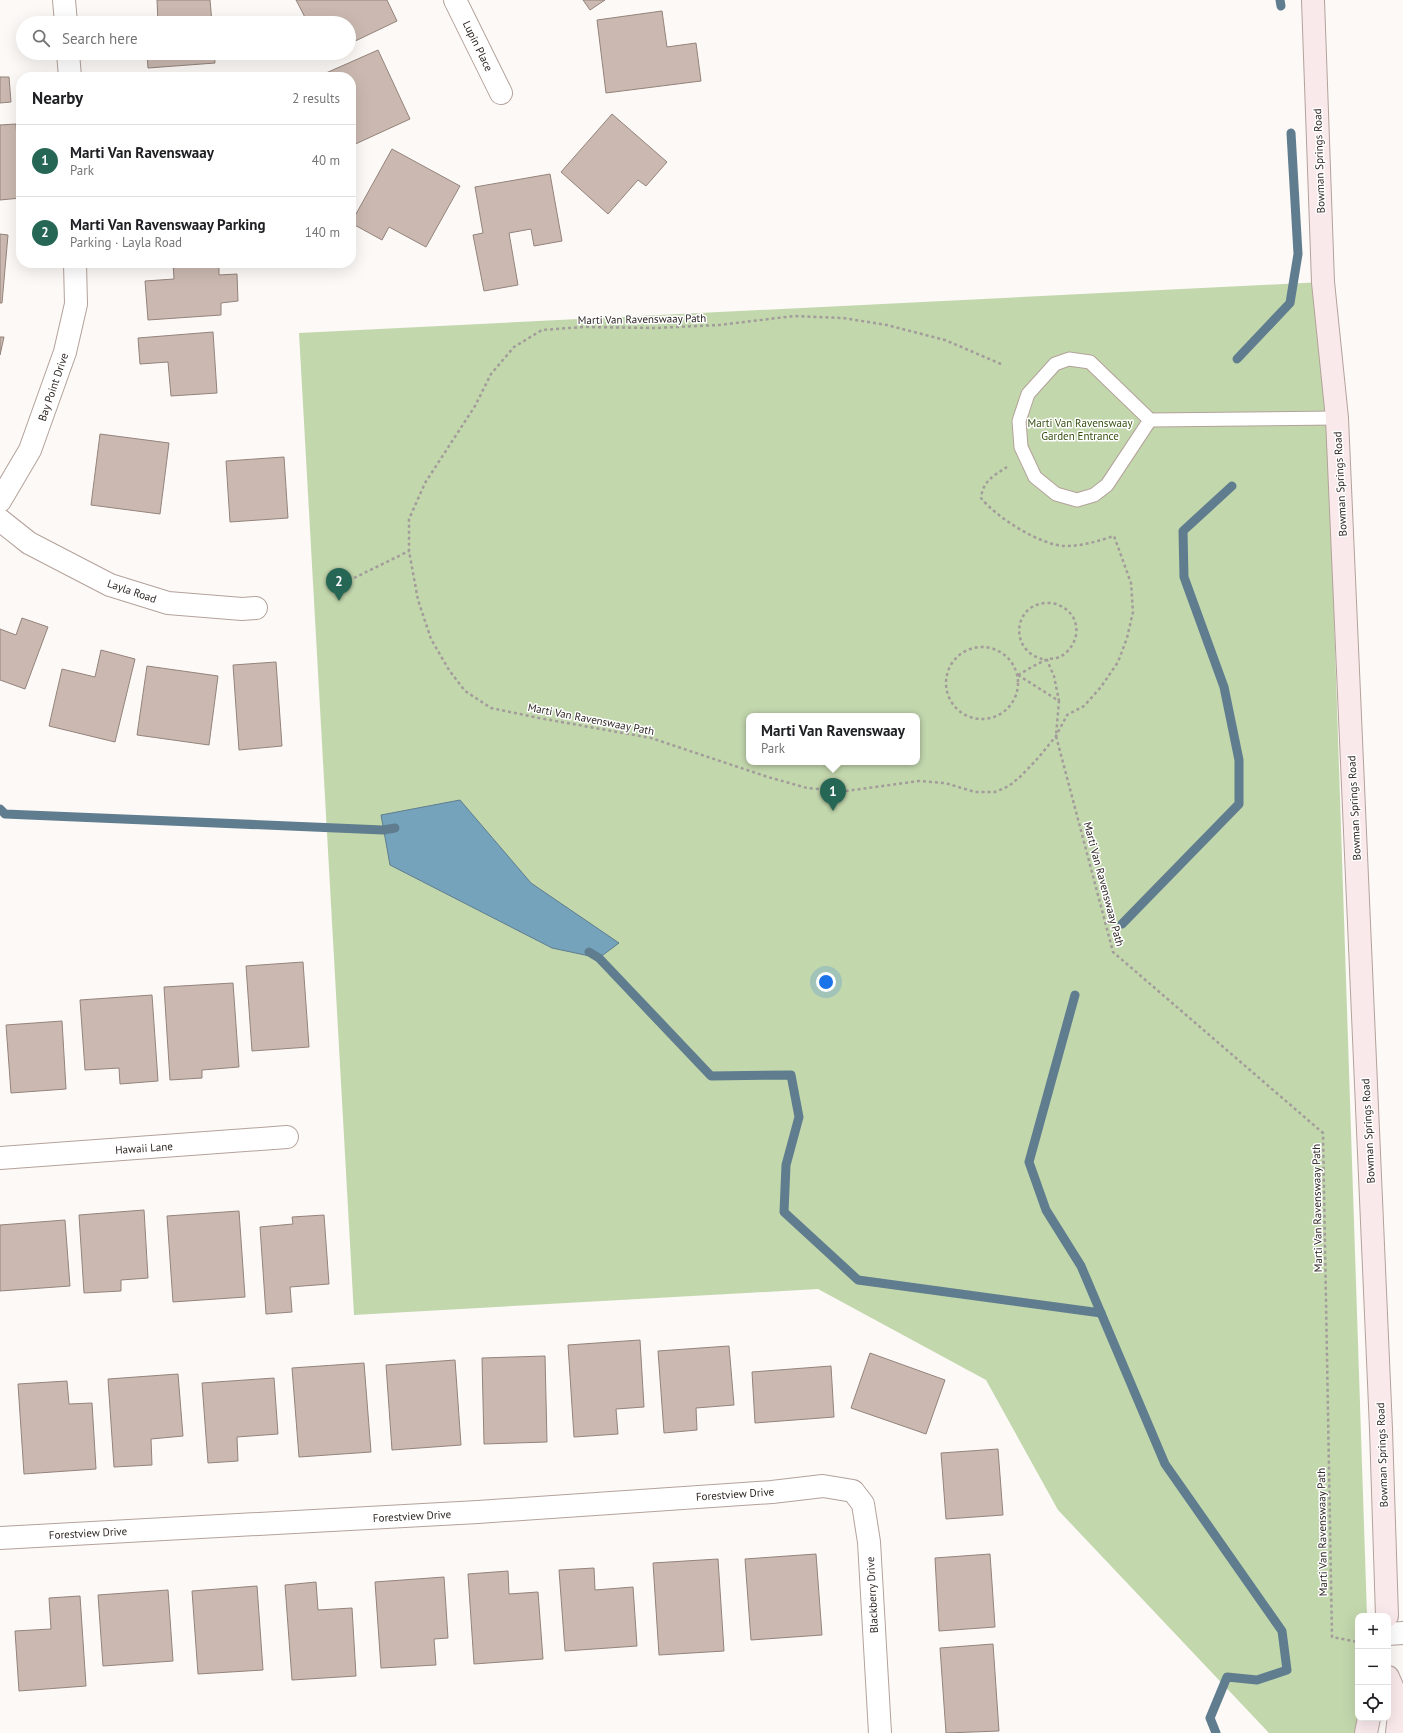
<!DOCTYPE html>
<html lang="en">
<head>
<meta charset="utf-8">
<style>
	body { margin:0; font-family:"PT Sans",sans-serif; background:#f2f2f2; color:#202124 }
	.controls { position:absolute; right:12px; bottom:12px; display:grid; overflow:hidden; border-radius:8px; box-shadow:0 4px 16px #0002 }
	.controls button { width:36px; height:36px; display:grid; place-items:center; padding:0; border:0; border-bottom:1px solid #e0e0e0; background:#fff; color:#202124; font:20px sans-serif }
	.you { position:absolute; left:826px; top:982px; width:14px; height:14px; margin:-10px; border:3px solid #fff; border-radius:50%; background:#1a73e8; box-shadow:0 0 0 6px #1a73e833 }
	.badge { display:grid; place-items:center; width:26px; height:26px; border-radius:50%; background:#266654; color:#fff; font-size:13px; font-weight:700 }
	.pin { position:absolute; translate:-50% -33px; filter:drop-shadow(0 1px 2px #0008) }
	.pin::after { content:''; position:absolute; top:21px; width:14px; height:12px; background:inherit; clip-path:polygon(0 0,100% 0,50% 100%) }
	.popup { position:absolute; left:746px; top:713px; width:174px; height:52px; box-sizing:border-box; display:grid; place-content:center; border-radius:8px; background:#fff; filter:drop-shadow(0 1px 3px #0005); font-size:13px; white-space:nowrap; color:#757577 }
	.popup b { font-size:15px; color:#202124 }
	.popup::after { content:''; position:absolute; left:50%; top:100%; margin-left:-8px; border:8px solid transparent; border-top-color:#fff }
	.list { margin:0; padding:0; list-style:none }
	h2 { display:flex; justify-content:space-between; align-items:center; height:52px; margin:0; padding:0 16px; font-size:17px }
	h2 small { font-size:13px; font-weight:400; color:#757577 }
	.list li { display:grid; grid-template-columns:26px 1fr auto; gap:12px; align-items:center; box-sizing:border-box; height:72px; padding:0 16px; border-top:1px solid #e0e0e0 }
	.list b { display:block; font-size:15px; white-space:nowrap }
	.list p { margin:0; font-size:13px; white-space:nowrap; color:#757577 }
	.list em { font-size:13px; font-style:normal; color:#757577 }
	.icon { flex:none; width:22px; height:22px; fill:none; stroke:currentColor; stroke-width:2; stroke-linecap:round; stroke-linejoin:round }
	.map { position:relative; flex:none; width:1403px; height:1733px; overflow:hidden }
	.search { position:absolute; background:#fff; box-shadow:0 4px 16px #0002; left:16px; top:16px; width:340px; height:44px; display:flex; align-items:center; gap:10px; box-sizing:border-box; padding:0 14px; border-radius:22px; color:#757577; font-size:15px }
	.panel { position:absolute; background:#fff; box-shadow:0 4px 16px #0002; left:16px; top:72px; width:340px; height:196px; border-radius:16px }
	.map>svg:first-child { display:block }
	.green { fill:#c3d7ad; fill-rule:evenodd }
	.water { fill:#75a3bc; stroke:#5f7d8e }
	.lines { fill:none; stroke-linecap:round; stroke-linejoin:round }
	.stream { stroke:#5f7d8e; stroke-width:9 }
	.building { fill:#cbb9b1; stroke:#93837b }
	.lane-casing { stroke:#b3a29a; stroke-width:15 }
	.street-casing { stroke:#b3a29a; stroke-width:24 }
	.secondary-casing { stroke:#b3a29a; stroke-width:24 }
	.path { stroke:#a29c9a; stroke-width:2.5; stroke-dasharray:3 3; stroke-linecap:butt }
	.lane { stroke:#fff; stroke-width:13 }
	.street { stroke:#fff; stroke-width:22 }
	.secondary { stroke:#fae9eb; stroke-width:22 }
	.labels { text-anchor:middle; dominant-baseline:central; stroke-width:3; stroke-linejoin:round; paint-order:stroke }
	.street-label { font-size:11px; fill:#2c2522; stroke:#fff }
	.park-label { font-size:11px; fill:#354e0f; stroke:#fff }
</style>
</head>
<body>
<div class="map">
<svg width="1403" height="1733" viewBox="0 0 1403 1733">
	<rect width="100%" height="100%" fill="#fdf9f7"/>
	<path class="green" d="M1323,282l44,1334h-9v102l13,15h-102l-211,-223 -72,-130 -168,-91 -464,26 -55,-982zM749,716h168v46h-168z"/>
	<polygon class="water" points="460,800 531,883 619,943 599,958 552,948 390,865 381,815"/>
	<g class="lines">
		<g class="stream">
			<polyline points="1280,0 1281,6"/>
			<polyline points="1237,359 1290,303 1298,254 1291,133"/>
			<polyline points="0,809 5,814 383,830 395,828"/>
			<polyline points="1122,924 1239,804 1239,760 1224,687 1184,577 1183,531 1232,486"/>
			<polyline points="589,952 599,958 711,1076 791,1075 799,1117 786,1165 784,1212 858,1280 1101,1313"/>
			<polyline points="1075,995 1029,1162 1046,1210 1081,1266 1165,1464 1282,1631 1287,1670 1257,1680 1227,1677 1210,1718 1216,1733"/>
		</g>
	</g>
	<g class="building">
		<polygon points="157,0 210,0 212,23 158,23"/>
		<polygon points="296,0 387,0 397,21 349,44 349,23 308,23"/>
		<polygon points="583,0 605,0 590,10"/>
		<polygon points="662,11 667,47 696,43 701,81 606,93 597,20"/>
		<polygon points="378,50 410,119 351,146 351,77 317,77"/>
		<polygon points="147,53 214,53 215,63 148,68"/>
		<polygon points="0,77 9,77 11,102 0,103"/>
		<polygon points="612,114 667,162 646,186 638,180 608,214 561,172"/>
		<polygon points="16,124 21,198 0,200 0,125"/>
		<polygon points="392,149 460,186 426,247 389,227 382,240 351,223"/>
		<polygon points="550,174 562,241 534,246 531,229 509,233 518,285 484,291 473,235 483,233 475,187"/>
		<polygon points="0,234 8,235 2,303 0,303"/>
		<polygon points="173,263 219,263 219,275 237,274 238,301 221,303 221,315 148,320 145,281 174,279"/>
		<polygon points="213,332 217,393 171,396 168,362 140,364 138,338"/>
		<polygon points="0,337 4,337 0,355"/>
		<polygon points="100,434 169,443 160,514 91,505"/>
		<polygon points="284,457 288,518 230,522 226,461"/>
		<polygon points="22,618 48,627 25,689 0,680 0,629 16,635"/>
		<polygon points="101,650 135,659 115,742 49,726 62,669 95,677"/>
		<polygon points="276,662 282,746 239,750 233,665"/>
		<polygon points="147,666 218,676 209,745 137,735"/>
		<polygon points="303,962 309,1047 252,1051 246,966"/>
		<polygon points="233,983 239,1067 202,1070 202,1078 170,1080 164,987"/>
		<polygon points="152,995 158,1081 120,1084 119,1068 85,1070 80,1000"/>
		<polygon points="62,1021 66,1089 11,1093 6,1025"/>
		<polygon points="144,1210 148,1278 121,1280 121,1291 84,1293 79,1215"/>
		<polygon points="239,1211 245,1297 173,1302 167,1216"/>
		<polygon points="324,1215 329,1284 290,1287 292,1312 266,1314 260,1227 293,1224 292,1217"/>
		<polygon points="65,1220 70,1286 0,1291 0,1225"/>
		<polygon points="640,1340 644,1407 616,1409 618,1434 574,1437 568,1345"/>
		<polygon points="729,1346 734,1405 696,1408 697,1430 664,1433 658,1351"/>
		<polygon points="870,1353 945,1380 926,1434 851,1408"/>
		<polygon points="545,1356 547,1442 484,1444 482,1358"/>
		<polygon points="455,1360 461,1445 392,1450 386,1365"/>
		<polygon points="364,1363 371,1452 299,1457 292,1368"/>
		<polygon points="831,1366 834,1417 755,1423 752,1372"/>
		<polygon points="178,1374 183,1436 151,1439 152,1465 114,1467 108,1379"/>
		<polygon points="274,1378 278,1434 237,1437 238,1461 208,1463 202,1383"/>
		<polygon points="67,1381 69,1404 92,1403 96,1469 24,1474 18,1384"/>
		<polygon points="998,1449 1003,1515 946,1519 941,1453"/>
		<polygon points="816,1554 822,1635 751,1640 745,1559"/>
		<polygon points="990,1554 995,1627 939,1631 935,1558"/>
		<polygon points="718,1559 724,1651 659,1655 653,1563"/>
		<polygon points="594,1568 595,1590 633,1587 637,1646 565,1651 559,1570"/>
		<polygon points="508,1571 509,1594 538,1592 543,1659 474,1664 468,1574"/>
		<polygon points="444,1577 448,1638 434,1639 436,1665 381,1668 375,1582"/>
		<polygon points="316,1582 318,1610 352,1608 356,1676 292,1680 285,1585"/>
		<polygon points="257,1586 263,1670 198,1674 192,1591"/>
		<polygon points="168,1590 173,1661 103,1666 98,1595"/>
		<polygon points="80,1596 86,1686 19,1691 15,1631 51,1629 49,1598"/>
		<polygon points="993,1644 999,1731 946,1733 940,1648"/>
	</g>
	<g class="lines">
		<g class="lane-casing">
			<polyline id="lane" points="1150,420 1107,485 1094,495 1077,500 1056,494 1035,477 1021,447 1019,421 1028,394 1055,364 1069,359 1090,362 1150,420 1337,418"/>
		</g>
		<g class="street-casing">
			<g id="street">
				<polyline points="64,0 66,23"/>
				<polyline points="455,0 501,93"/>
				<polyline points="68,53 70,77"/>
				<polyline points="0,501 30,450 65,352 76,304 75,263"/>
				<polyline points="0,520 29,543 110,585 168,603 242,609 256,608"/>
				<polyline points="0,1158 287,1137"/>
				<polyline points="0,1538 478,1512 772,1492 823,1486 853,1491 863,1504 869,1542 880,1733"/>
				<polyline points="1388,1634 1403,1633"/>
			</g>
		</g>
		<g class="secondary-casing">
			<g id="secondary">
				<polyline points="1313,0 1323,282 1337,418 1381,1429 1387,1616"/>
				<polyline points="1388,1677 1400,1705 1397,1733"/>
				<polyline points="1366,1733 1369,1718"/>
			</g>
		</g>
		<g class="path">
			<path d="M1001,364l-56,-24 -58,-15 -44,-7 -49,-2 -75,9 -63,3 -73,-1 -41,3 -28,17 -23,27 -16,32 -50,77 -16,36v32l9,49 13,39 18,31 16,21 26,17 48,10 112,20 117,39 39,11 39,3 73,-10 26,2 30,9h20l14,-6 12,-10 18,-19 17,-21 11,-21 17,-9 17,-19 17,-25 9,-24 6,-26 -2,-29 -17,-47c-16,5 -31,10 -48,10 -25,0 -70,-29 -85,-48 2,-17 12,-22 26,-31"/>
			<polyline points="354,578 409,551"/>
			<circle cx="982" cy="683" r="36"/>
			<polyline points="1018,675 1059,701 1056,736 1113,952 1323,1133 1332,1637 1358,1642"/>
			<path d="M1018,675c9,-5 18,-11 28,-15 4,-2 9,-1 14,-3 14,-8 21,-25 13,-40 -5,-8 -13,-13 -23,-14 -38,-2 -43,51 -3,57l7,16 5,25"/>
		</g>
		<use href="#lane" class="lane"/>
		<use href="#street" class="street"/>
		<use href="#secondary" class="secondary"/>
	</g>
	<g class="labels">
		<g class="street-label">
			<text transform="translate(478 46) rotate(64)">Lupin Place</text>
			<text transform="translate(1319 161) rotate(-92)">Bowman Springs Road</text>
			<text transform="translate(642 319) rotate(-1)">Marti Van Ravenswaay Path</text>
			<text transform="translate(53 387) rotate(-71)">Bay Point Drive</text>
			<text transform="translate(1340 484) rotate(-93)">Bowman Springs Road</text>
			<text transform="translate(132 591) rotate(19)">Layla Road</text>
			<text transform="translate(591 719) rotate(11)">Marti Van Ravenswaay Path</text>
			<text transform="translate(1354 808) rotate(-93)">Bowman Springs Road</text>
			<text transform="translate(1104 884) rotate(75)">Marti Van Ravenswaay Path</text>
			<text transform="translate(1368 1131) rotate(-93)">Bowman Springs Road</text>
			<text transform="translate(144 1148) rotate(-4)">Hawaii Lane</text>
			<text transform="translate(1317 1208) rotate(-91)">Marti Van Ravenswaay Path</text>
			<text transform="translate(1382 1455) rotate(-92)">Bowman Springs Road</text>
			<text transform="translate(735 1494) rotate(-4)">Forestview Drive</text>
			<text transform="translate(412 1516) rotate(-3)">Forestview Drive</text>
			<text transform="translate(1322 1532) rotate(-91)">Marti Van Ravenswaay Path</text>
			<text transform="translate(88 1533) rotate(-3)">Forestview Drive</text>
			<text transform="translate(872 1595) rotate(-93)">Blackberry Drive</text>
		</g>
		<g class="park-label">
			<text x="1080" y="423">Marti Van Ravenswaay<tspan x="1080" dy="13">Garden Entrance</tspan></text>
		</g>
	</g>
</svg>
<div class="controls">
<button>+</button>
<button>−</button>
<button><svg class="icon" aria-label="locate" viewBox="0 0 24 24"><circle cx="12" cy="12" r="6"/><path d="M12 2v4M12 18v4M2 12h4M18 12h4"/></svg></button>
</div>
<div class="you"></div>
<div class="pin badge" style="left:833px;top:811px">1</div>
<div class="popup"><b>Marti Van Ravenswaay</b>Park</div>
<div class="pin badge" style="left:339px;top:601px">2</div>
<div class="search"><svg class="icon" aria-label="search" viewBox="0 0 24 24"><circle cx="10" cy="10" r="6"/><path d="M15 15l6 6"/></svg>Search here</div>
<section class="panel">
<h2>Nearby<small>2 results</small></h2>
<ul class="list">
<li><span class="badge">1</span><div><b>Marti Van Ravenswaay</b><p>Park</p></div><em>40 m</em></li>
<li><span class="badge">2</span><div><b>Marti Van Ravenswaay Parking</b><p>Parking · Layla Road</p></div><em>140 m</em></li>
</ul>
</section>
</div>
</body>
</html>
